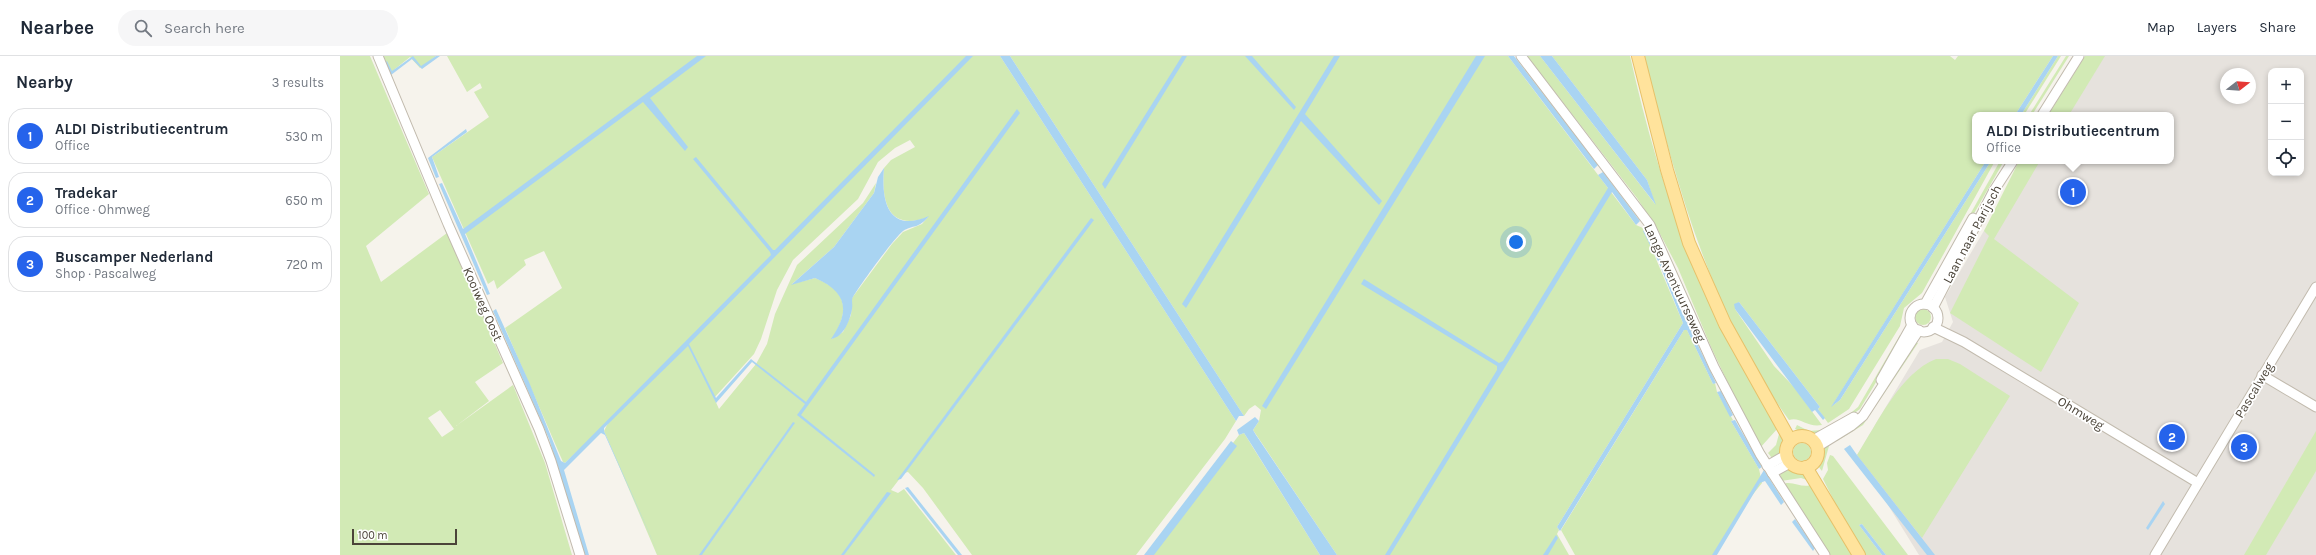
<!DOCTYPE html>
<html lang="en">
<head>
<meta charset="utf-8">
<style>
	body { margin:0; font-family:Karla,sans-serif; background:#f6f6f7; color:#1f2937 }
	.controls { position:absolute; right:12px; top:12px; display:grid; overflow:hidden; border-radius:8px; box-shadow:0 2px 6px #0003 }
	.controls button { width:36px; height:36px; display:grid; place-items:center; padding:0; border:0; border-bottom:1px solid #e0e1e3; background:#fff; color:#1f2937; font:20px sans-serif }
	.compass { position:absolute; left:1880px; top:12px; width:36px; height:36px; border-radius:50%; background:#fff; box-shadow:0 2px 6px #0003; rotate:73deg }
	.scale { position:absolute; left:12px; bottom:10px; width:105px; box-sizing:border-box; padding-left:4px; border:2px solid #4b4439; border-top:0; font-size:11px; line-height:14px; white-space:nowrap; color:#4b4439; -webkit-text-stroke:3px #fff; paint-order:stroke }
	.you { position:absolute; left:1176px; top:186px; width:14px; height:14px; margin:-10px; border:3px solid #fff; border-radius:50%; background:#1a73e8; box-shadow:0 0 0 6px #1a73e833 }
	.badge { display:grid; place-items:center; width:26px; height:26px; border-radius:50%; background:#2563eb; color:#fff; font-size:13px; font-weight:700 }
	.pin { position:absolute; translate:-50% -50%; border:2px solid #fff; box-shadow:0 1px 4px #0006 }
	.popup { position:absolute; left:1632px; top:56px; width:202px; height:52px; box-sizing:border-box; display:grid; place-content:center; border-radius:8px; background:#fff; filter:drop-shadow(0 1px 3px #0005); font-size:13px; white-space:nowrap; color:#747a83 }
	.popup b { font-size:15px; color:#1f2937 }
	.popup::after { content:''; position:absolute; left:50%; top:100%; margin-left:-8px; border:8px solid transparent; border-top-color:#fff }
	.list { margin:0; padding:0; list-style:none }
	h2 { display:flex; justify-content:space-between; align-items:center; height:52px; margin:0; padding:0 16px; font-size:17px }
	h2 small { font-size:13px; font-weight:400; color:#747a83 }
	.list li { display:grid; grid-template-columns:26px 1fr auto; gap:12px; align-items:center; box-sizing:border-box; height:56px; margin:0 8px 8px; padding:0 8px; border:1px solid #e0e1e3; border-radius:16px }
	.list b { display:block; font-size:15px; white-space:nowrap }
	.list p { margin:0; font-size:13px; white-space:nowrap; color:#747a83 }
	.list em { font-size:13px; font-style:normal; color:#747a83 }
	.icon { flex:none; width:22px; height:22px; fill:none; stroke:currentColor; stroke-width:2; stroke-linecap:round; stroke-linejoin:round }
	.map { position:relative; flex:none; width:1976px; height:499px; overflow:hidden }
	header { display:flex; align-items:center; gap:24px; box-sizing:border-box; height:56px; padding:0 20px; background:#fff; border-bottom:1px solid #e0e1e3 }
	header strong { font-size:19px }
	nav { display:flex; gap:22px; margin-inline-start:auto; font-size:14px }
	.search { width:280px; height:36px; background:#f6f6f7; display:flex; align-items:center; gap:10px; box-sizing:border-box; padding:0 14px; border-radius:22px; color:#747a83; font-size:15px }
	main { display:flex }
	aside { flex:1; background:#fff }
	.map>svg:first-child { display:block }
	.industrial { fill:#e6e2dd; fill-rule:evenodd }
	.green { fill:#d2eab5; fill-rule:evenodd }
	.water { fill:#a9d4f2 }
	.lines { fill:none; stroke-linecap:round; stroke-linejoin:round }
	.minor-casing { stroke:#c2bbae; stroke-width:11 }
	.major-casing { stroke:#e6c16a; stroke-width:14 }
	.minor { stroke:#fff; stroke-width:9 }
	.major { stroke:#ffe39c; stroke-width:12 }
	.labels { text-anchor:middle; dominant-baseline:central; stroke-width:3.5; stroke-linejoin:round; paint-order:stroke }
	.street-label { font-size:13px; fill:#4b4439; stroke:#fff }
</style>
</head>
<body>
<header>
<strong>Nearbee</strong>
<div class="search"><svg class="icon" aria-label="search" viewBox="0 0 24 24"><circle cx="10" cy="10" r="6"/><path d="M15 15l6 6"/></svg>Search here</div>
<nav><a>Map</a><a>Layers</a><a>Share</a></nav>
</header>
<main>
<aside>
<h2>Nearby<small>3 results</small></h2>
<ul class="list">
<li><span class="badge">1</span><div><b>ALDI Distributiecentrum</b><p>Office</p></div><em>530 m</em></li>
<li><span class="badge">2</span><div><b>Tradekar</b><p>Office · Ohmweg</p></div><em>650 m</em></li>
<li><span class="badge">3</span><div><b>Buscamper Nederland</b><p>Shop · Pascalweg</p></div><em>720 m</em></li>
</ul>
</aside>
<div class="map">
<svg width="1976" height="499" viewBox="0 0 1976 499">
	<rect width="100%" height="100%" fill="#f6f3ec"/>
	<path class="industrial" d="M1746,0h230v499h-397l-62,-100 63,-105 22,-8 11,-20 -8,-25 80,-136h146v-46h-119zM1931,15h30v102h-30zM1886,18h24v24h-24z"/>
	<g class="green">
		<path d="M0,0h30l59,138 -63,52 15,36 66,-49 56,130 -28,19 14,19 -33,25 57,-41 32,78 27,92h-232zM100,354l14,19 -12,8 -14,-19z"/>
		<polygon points="43,0 96,0 80,12 70,1 50,17"/>
		<path d="M107,0h553l236,365 -11,18 -89,116h-164l-49,-67 -15,-16 -4,1 -13,17 7,3 6,-4 52,66h-299l-53,-124 5,-10 -44,42 -2,-1 -58,-134 57,-40 -18,-37 -20,9 2,5 -29,24 -3,-9 -6,4 -56,-127 57,-40 -15,-25 8,-4 -2,-5 -13,9zM570,84l5,7 -24,13 -7,8c-3,33 4,64 44,49l-6,7 -19,8 -11,12 -40,54 -1,17 -8,17 -11,7c18,-28 16,-48 -17,-61l-23,6 42,-37 40,-54 2,-10 -13,20 -66,62 -22,49 -8,30 -11,20 -37,45 -5,-11 40,-44 7,-15 16,-49 16,-30 65,-61 20,-37 17,-14z"/>
		<polygon points="670,0 1168,0 1296,169 1303,172 1343,267 1217,471 1219,474 1217,478 1229,499 997,499 913,374 919,365 921,354 915,349 909,353 904,360"/>
		<path d="M1187,0h13l115,148 -8,-24 -95,-124h78c19,85 42,161 78,241 19,45 47,88 70,131l-19,21 -48,-102 -33,-79 -20,-38 -21,-32z"/>
		<path d="M1304,0h306l5,4 3,-4h95l-38,59h-40v46h11l-154,245 8,-6 151,-239h4l-73,132 -18,15 -4,18 -51,83 -21,14 -10,-14 2,-2 -81,-105 -3,2 -1,5 39,57 20,21 28,38c-15,3 -22,-9 -33,-5 -79,-109 -112,-235 -145,-364z"/>
		<polygon points="1718,0 1721,0 1684,59 1681,59"/>
		<polygon points="1726,0 1729,0 1692,59 1689,59"/>
		<polygon points="1745,0 1765,0 1729,59 1708,59"/>
		<polygon points="1660,105 1664,105 1592,231 1590,230"/>
		<polygon points="1679,105 1700,105 1654,183 1739,247 1701,316 1610,257 1649,180 1644,175"/>
		<circle cx="1583" cy="261" r="8"/>
		<polygon points="1344,274 1347,274 1373,328 1375,327 1377,336 1393,364 1391,365 1419,413 1422,427 1402,452 1373,499 1235,499 1221,474"/>
		<polygon points="1560,279 1563,281 1520,353 1502,366 1501,365 1518,351"/>
		<polygon points="1575,287 1578,287 1523,369 1497,385 1495,383 1526,361"/>
		<path d="M1596,303h12l12,5 50,32 -88,142 -65,-83c20,-31 43,-82 79,-96z"/>
		<polygon points="1457,369 1469,375 1481,374 1481,377 1471,379 1455,373"/>
		<polygon points="1976,375 1976,415 1926,499 1904,499"/>
		<polygon points="904,377 980,499 808,499 899,379"/>
		<polygon points="1439,378 1444,381 1441,398 1432,402 1428,397 1436,389"/>
		<circle cx="1462" cy="396" r="9"/>
		<polygon points="1486,389 1489,390 1482,415 1478,410 1481,398"/>
		<polygon points="1490,399 1493,400 1568,499 1546,499 1522,468 1519,469 1542,499 1526,499 1509,475 1483,423 1488,414 1487,407"/>
		<polygon points="1448,413 1465,417 1467,424 1461,422 1441,425 1440,417"/>
		<path d="M1446,427c9,-1 17,5 24,2l43,70h-25l-44,-69z"/>
	</g>
	<g class="water">
		<polygon points="73,0 81,10 96,0 100,0 82,13 72,3 51,19 45,7 47,5 52,15"/>
		<polygon points="357,0 366,0 310,42 348,91 345,95 303,46 125,178 150,238 147,239 99,128 102,127 123,173"/>
		<polygon points="626,0 633,0 349,288 376,342 411,303 466,346 677,53 680,57 461,359 535,419 534,421 457,359 465,348 412,306 376,347 348,290 264,372 264,375 319,499 265,379 261,377 224,414 249,499 245,499 209,383 153,255 156,253 189,326 221,405 225,407 431,199 430,196 353,103 356,101 433,194 435,194"/>
		<polygon points="660,0 670,0 904,360 899,360 896,365"/>
		<polygon points="842,0 847,0 765,133 762,128"/>
		<polygon points="905,0 912,0 956,51 954,54"/>
		<polygon points="994,0 1000,0 965,58 1042,145 1039,149 961,65 846,252 842,248"/>
		<polygon points="1136,0 1145,0 926,353 922,350"/>
		<polygon points="1168,0 1174,0 1258,109 1254,113"/>
		<polygon points="1200,0 1212,0 1307,124 1316,149"/>
		<polygon points="1713,0 1718,0 1681,59 1675,59"/>
		<polygon points="126,73 127,76 92,101 99,121 96,122 88,102"/>
		<polygon points="1646,105 1651,105 1500,344 1491,351"/>
		<path d="M544,112c-3,33 4,66 45,48 -12,14 -15,8 -26,15 -9,7 -43,54 -50,66 -2,3 0,7 -1,12 -2,11 -8,28 -21,30 19,-27 17,-47 -16,-61l-24,7 43,-38 40,-54 4,-16z"/>
		<polygon points="1263,116 1300,165 1296,169 1272,136 1050,499 1045,499 1157,314 1157,310 1021,228 1024,223 1159,307 1163,305 1268,132 1258,119"/>
		<polygon points="751,162 754,164 561,423 557,424"/>
		<polygon points="1306,173 1323,206 1339,250 1376,327 1373,328 1347,274 1344,274 1220,475 1217,471 1343,267 1319,207 1303,175"/>
		<polygon points="1399,246 1480,351 1478,353 1485,362 1483,364 1475,354 1472,356 1395,253 1394,248"/>
		<polygon points="1381,335 1393,359 1390,361 1377,336"/>
		<polygon points="915,361 919,365 913,374 916,379 997,499 980,499 913,391 904,377 899,379 897,374"/>
		<polygon points="1395,364 1422,411 1419,413 1391,365"/>
		<polygon points="453,366 455,367 362,499 359,499"/>
		<polygon points="891,385 897,390 814,499 804,499"/>
		<polygon points="1510,389 1517,399 1595,499 1587,499 1504,393"/>
		<polygon points="1424,414 1444,446 1441,449 1425,425 1420,427 1377,499 1372,499"/>
		<polygon points="568,431 622,499 618,499 565,432"/>
		<polygon points="547,436 551,437 504,499 501,499"/>
		<polygon points="1823,445 1825,448 1808,474 1806,472"/>
		<polygon points="1455,463 1475,492 1473,495 1452,466"/>
		<polygon points="1522,468 1546,499 1542,499 1519,469"/>
		<polygon points="1216,479 1218,482 1208,499 1203,499"/>
	</g>
	<g class="lines">
		<g class="minor-casing">
			<g id="minor">
				<polyline points="38,0 108,168 199,373 211,405 240,499"/>
				<polyline points="1181,0 1310,169 1374,311 1420,398 1485,499"/>
				<polyline points="1702,59 1739,0"/>
				<polyline points="1585,248 1633,162"/>
				<circle cx="1584" cy="262" r="14"/>
				<polyline points="1593,252 1653,136 1673,105"/>
				<polyline points="1593,271 1624,286 1858,427"/>
				<polyline points="1922,319 1976,351"/>
				<polyline points="1541,324 1572,269"/>
				<polyline points="1473,384 1514,361"/>
				<polyline points="1477,391 1511,370 1523,360 1579,274"/>
				<polyline points="1427,410 1446,399"/>
				<polyline points="1432,417 1450,407"/>
				<polyline points="1815,499 1976,231"/>
			</g>
		</g>
		<g class="major-casing">
			<g id="major">
				<polyline points="1298,0 1327,114 1349,187 1385,268 1450,384"/>
				<circle cx="1462" cy="396" r="16"/>
				<polyline points="1466,411 1519,499"/>
			</g>
		</g>
		<use href="#minor" class="minor"/>
		<use href="#major" class="major"/>
	</g>
	<g class="labels">
		<g class="street-label">
			<text transform="translate(1632 178) rotate(-62)">Laan naar Parijsch</text>
			<text transform="translate(1335 227) rotate(65)">Lange Aventuurseweg</text>
			<text transform="translate(143 248) rotate(66)">Kooiweg Oost</text>
			<text transform="translate(1914 334) rotate(-59)">Pascalweg</text>
			<text transform="translate(1741 357) rotate(31)">Ohmweg</text>
		</g>
	</g>
</svg>
<div class="controls">
<button>+</button>
<button>−</button>
<button><svg class="icon" aria-label="locate" viewBox="0 0 24 24"><circle cx="12" cy="12" r="6"/><path d="M12 2v4M12 18v4M2 12h4M18 12h4"/></svg></button>
</div>
<svg class="compass" viewBox="-18 -18 36 36"><path d="M0-13l5 13h-10z" fill="#e53935"/><path d="M0 13l5-13h-10z" fill="#747a83"/></svg>
<div class="scale">100 m</div>
<div class="you"></div>
<div class="pin badge" style="left:1733px;top:136px">1</div>
<div class="popup"><b>ALDI Distributiecentrum</b>Office</div>
<div class="pin badge" style="left:1832px;top:381px">2</div>
<div class="pin badge" style="left:1904px;top:391px">3</div>
</div>
</main>
</body>
</html>
